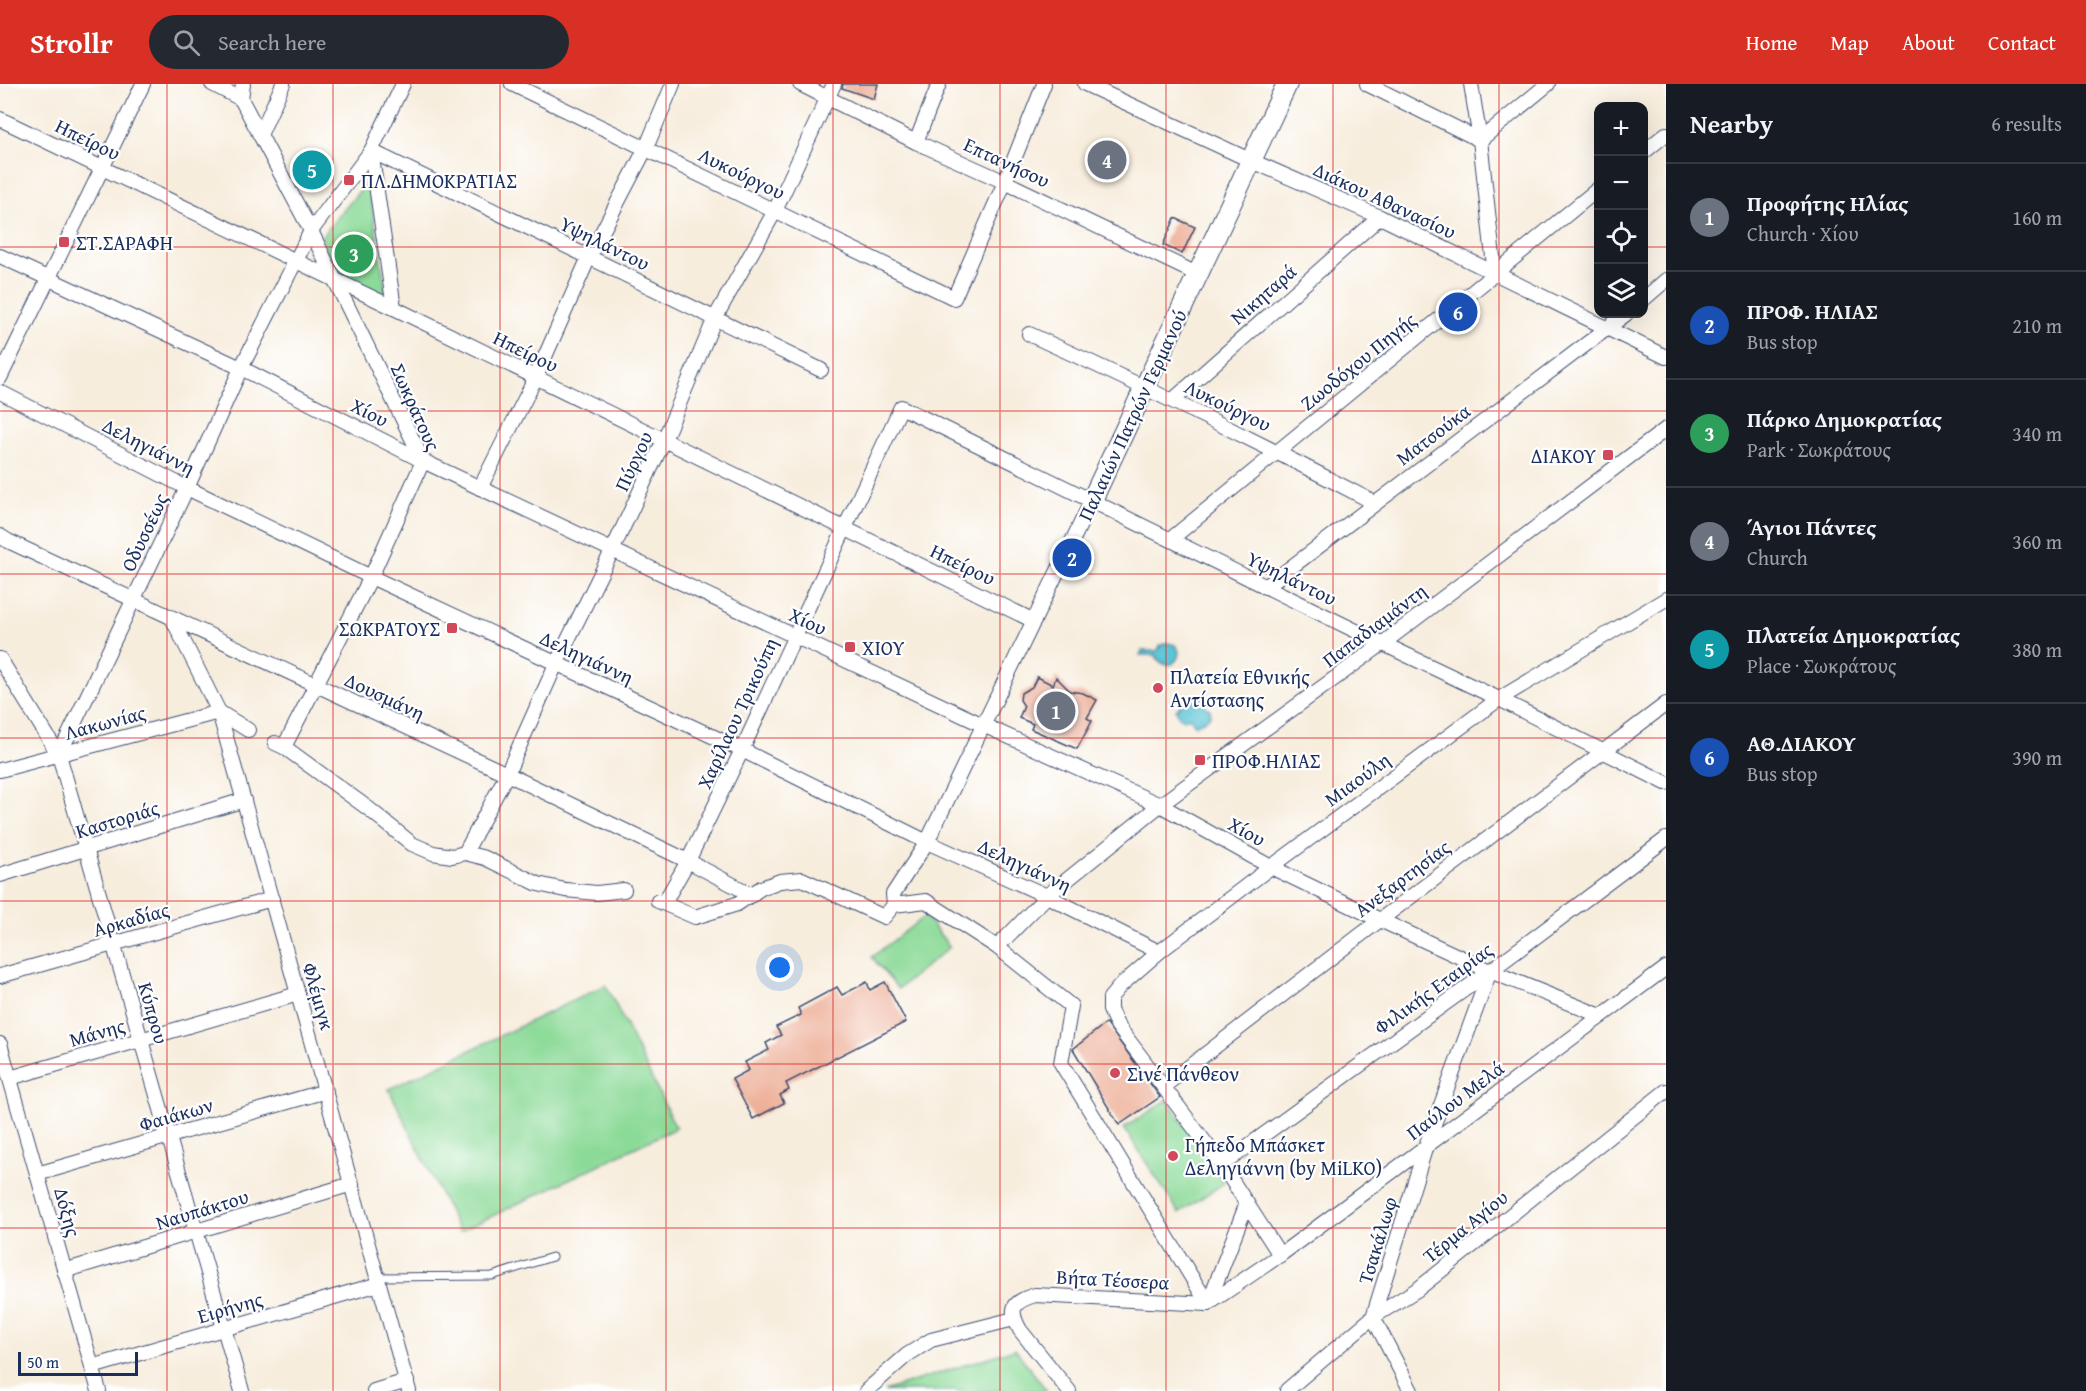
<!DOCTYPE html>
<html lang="en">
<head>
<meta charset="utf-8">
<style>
	body { margin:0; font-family:"Gentium Book Plus",serif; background:#242831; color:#f1f3f6 }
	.controls { position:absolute; right:18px; top:18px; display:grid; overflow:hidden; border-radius:12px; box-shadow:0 6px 24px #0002 }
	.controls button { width:54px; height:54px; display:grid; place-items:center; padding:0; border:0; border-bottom:2px solid #363941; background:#171b24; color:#f1f3f6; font:30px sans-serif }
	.scale { position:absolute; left:18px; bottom:15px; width:120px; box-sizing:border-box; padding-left:6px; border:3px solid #1b2f5e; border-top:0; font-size:16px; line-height:21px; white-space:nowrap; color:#1b2f5e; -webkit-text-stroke:4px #fff; paint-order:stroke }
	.you { position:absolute; left:780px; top:884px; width:21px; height:21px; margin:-15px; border:4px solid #fff; border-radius:50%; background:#1a73e8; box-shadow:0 0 0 9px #1a73e833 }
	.badge { display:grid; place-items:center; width:39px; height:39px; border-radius:50%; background:#d93025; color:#fff; font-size:20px; font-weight:700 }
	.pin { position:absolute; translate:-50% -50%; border:3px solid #fff; box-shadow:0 2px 6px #0006 }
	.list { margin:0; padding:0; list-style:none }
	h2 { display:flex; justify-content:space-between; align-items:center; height:78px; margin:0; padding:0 24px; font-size:26px }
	h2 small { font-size:20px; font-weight:400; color:#9ea1a6 }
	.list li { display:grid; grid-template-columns:39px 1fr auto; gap:18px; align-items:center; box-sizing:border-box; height:108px; padding:0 24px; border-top:2px solid #363941 }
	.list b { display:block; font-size:22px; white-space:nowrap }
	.list p { margin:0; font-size:20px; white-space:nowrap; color:#9ea1a6 }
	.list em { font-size:20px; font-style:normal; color:#9ea1a6 }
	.icon { flex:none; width:33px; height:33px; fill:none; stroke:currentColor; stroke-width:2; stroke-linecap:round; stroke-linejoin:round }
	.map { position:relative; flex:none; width:1666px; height:1307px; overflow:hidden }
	header { display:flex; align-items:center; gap:36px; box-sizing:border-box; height:84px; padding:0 30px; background:#d93025; color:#fff }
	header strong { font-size:28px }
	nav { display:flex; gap:33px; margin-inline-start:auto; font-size:21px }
	.search { width:420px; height:54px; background:#242831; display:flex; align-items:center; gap:15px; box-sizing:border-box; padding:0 21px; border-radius:33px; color:#9ea1a6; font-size:22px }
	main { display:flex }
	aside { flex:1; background:#171b24 }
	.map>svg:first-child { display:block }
	.green { fill:#8cda98; stroke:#54847b; stroke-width:1.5 }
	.water { fill:#5ac3d6; stroke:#3a799a; stroke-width:1.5 }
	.building { fill:#edad95 }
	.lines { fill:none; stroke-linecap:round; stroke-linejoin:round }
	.lane-casing { stroke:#3c4c71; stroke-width:9 }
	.street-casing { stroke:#3c4c71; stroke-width:16 }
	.secondary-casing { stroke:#3c4c71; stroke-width:22 }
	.lane { stroke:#fff; stroke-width:7 }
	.street { stroke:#fff; stroke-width:14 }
	.secondary { stroke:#fff; stroke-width:20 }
	.grid { fill:none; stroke:#d62828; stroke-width:1.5; stroke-opacity:0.55 }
	.poi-dot { fill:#d1495b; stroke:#fff; stroke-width:2 }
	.labels { text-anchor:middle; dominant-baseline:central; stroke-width:4.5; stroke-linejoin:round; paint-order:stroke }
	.street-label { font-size:20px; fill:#1b2f5e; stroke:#fff }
	.poi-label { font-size:20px; fill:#1b2f5e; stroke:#fff; text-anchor:start }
</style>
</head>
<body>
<header>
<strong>Strollr</strong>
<div class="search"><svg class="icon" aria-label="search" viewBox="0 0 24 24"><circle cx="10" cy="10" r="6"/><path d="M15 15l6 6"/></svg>Search here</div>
<nav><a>Home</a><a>Map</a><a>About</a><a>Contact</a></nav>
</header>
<main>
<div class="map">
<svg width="1666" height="1307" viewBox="0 0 1666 1307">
	<rect width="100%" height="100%" fill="#fff"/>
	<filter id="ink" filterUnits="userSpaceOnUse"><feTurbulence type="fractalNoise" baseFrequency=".0167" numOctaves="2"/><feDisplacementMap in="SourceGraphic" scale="12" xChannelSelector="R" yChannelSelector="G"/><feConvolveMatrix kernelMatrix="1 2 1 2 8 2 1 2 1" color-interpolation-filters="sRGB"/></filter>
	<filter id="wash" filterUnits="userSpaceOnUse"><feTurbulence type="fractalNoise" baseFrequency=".008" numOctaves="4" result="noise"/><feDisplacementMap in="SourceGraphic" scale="24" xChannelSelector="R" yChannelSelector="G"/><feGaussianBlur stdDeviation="1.35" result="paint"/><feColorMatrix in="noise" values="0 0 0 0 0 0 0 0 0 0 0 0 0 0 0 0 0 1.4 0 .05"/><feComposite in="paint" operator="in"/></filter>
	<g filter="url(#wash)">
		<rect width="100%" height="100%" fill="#f7eddd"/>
		<g class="green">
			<polygon points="368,97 387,215 336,187 321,153"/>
			<polygon points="925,832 950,863 898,905 872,873"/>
			<polygon points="606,901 676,1044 459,1148 389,1005"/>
			<polygon points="1167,1016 1224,1099 1179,1129 1124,1044"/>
			<polygon points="1015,1265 1047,1307 884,1307"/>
		</g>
		<g class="water">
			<path d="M1168,559l7,2 4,6c0,16 -18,19 -23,4h-16l2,-4h15l4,-6z"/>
			<polygon points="1197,610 1205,614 1205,623 1210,625 1211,631 1203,637 1194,641 1190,633 1184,635 1179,633 1176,626 1181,620"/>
		</g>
		<g id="blocks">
			<g class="building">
				<polygon points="843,0 878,0 874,15 842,4"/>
				<polygon points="1175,134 1195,143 1182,170 1163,161"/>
				<polygon points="1037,593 1053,601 1056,593 1070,607 1083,609 1097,616 1087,634 1092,637 1077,665 1031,645 1033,640 1019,634 1024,622 1020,616 1021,609 1032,603"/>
				<polygon points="867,898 870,906 885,898 906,938 786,999 789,1006 780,1011 784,1019 753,1035 732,995 749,986 745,978 769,966 766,959 781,951 776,943 801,931 798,924 837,903 842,911"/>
				<polygon points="1106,939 1160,1013 1119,1041 1073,965"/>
			</g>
		</g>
	</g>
	<g filter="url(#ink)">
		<use href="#blocks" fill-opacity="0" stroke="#3c4c71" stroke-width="1.5"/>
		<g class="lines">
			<g class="lane-casing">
				<polyline id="lane" points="378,1193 492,1192 552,1173"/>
			</g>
			<g class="street-casing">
				<g id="street">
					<polyline points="212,0 241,15"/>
					<polyline points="243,0 241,15 311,147 423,377"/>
					<polyline points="512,0 954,214 1005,98 1044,0"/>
					<polyline points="800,0 916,58 1005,98 1199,191"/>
					<polyline points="1085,0 1252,77 1380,133 1666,273"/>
					<polyline points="1367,0 1480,56"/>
					<polyline points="1471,0 1480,56 1495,191"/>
					<polyline points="0,35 394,224 1034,537"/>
					<polyline points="260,51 283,0"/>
					<polyline points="1480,56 1548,0"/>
					<polyline points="916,58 939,0"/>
					<polyline points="371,67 821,286"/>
					<polyline points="371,67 394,224"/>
					<polyline points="1644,68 1666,50"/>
					<polyline points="0,172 241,284 423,377 983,641 1160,721 1271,783 1380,836 1490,887 1601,932"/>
					<polyline points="1644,215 1666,196"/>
					<path d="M1029,250c117,53 232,109 346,169"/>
					<polyline points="0,294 143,0"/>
					<polyline points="0,308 187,404 371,493 742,666 927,758 1047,812 1159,868"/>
					<polyline points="1173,316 1380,133"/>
					<polyline points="480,404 536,293 589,173 646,64 673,0"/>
					<polyline points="0,452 8,457 507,690 688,777 752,811"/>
					<polyline points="1171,455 1598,105"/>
					<polyline points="1265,503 1626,230"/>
					<polyline points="172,534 219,628 409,1307"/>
					<polyline points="0,575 59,671 242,1307"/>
					<polyline points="219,628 248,646"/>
					<polyline points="275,659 284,663 369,725 412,760 433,769 452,772 465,769 485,774 538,800 565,806 597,809 624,806"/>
					<polyline points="284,663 371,493 423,377"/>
					<polyline points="59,671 187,404 241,284 311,147 371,67 403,0"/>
					<polyline points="0,686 219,628"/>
					<polyline points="465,769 507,690 556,580 612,467 664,356 715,234 775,127 834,0"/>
					<polyline points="0,791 244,716"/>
					<polyline points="658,817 695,833 737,820 761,804 780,797 802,795 884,833 894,821 926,817 997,863 1071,922 1061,979 1208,1220"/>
					<polyline points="664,819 688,777 742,666 901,323 1352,545 1499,615 1666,699"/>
					<polyline points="894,821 893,810 927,758 1092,416"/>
					<polyline points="997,863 1047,812 1160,721 1382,560 1666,345"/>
					<polyline points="0,892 272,815"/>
					<polyline points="0,960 99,1307"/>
					<polyline points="10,994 298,910"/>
					<polyline points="1164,1002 1380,836 1666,620"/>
					<polyline points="1222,1081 1490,887 1666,755"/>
					<polyline points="37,1090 326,1007"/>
					<polyline points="1280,1171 1222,1081 1117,941 1110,926 1110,914 1120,902 1159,868 1271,783 1499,615 1666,515"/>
					<polyline points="64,1187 352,1100"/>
					<polyline points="1208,1220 1280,1171 1666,884"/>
					<polyline points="1208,1220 1247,1119"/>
					<polyline points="92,1283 379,1200"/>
					<polyline points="1287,1306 1373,1233 1418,1205 1666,1007"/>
					<polyline points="374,1307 407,1297"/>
					<polyline points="866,1307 907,1271 931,1256 1014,1235"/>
					<path d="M1069,1307l-49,-61c-12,-22 -7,-28 15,-35l173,9"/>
					<polyline points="1411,1307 1373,1233 1426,1062 1490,887"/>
				</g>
			</g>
			<g class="secondary-casing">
				<polyline id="secondary" points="1092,416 1287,0"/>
			</g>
			<use href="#lane" class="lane"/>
			<use href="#street" class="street"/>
			<use href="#secondary" class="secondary"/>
		</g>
	</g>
	<path class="grid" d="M167,0v1307M333,0v1307M500,0v1307M666,0v1307M833,0v1307M1000,0v1307M1166,0v1307M1333,0v1307M1499,0v1307M0,163h1598M1644,163h22M0,327h1666M0,490h1666M0,654h1666M0,817h1666M0,980h1666M0,1144h1666"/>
	<g class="poi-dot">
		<rect x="343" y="90" width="12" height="12" rx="3"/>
		<rect x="58" y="152" width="12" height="12" rx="3"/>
		<rect x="1602" y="365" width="12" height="12" rx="3"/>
		<rect x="446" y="538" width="12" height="12" rx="3"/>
		<rect x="844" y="557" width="12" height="12" rx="3"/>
		<circle cx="1158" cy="604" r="6"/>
		<rect x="1194" y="670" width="12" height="12" rx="3"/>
		<circle cx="1115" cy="989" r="6"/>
		<circle cx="1173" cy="1072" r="6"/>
	</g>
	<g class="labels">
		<g class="street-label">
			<text transform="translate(88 55) rotate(26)">Ηπείρου</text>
			<text transform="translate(1007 78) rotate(25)">Επτανήσου</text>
			<text transform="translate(742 89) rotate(26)">Λυκούργου</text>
			<text transform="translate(1385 116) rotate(25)">Διάκου Αθανασίου</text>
			<text transform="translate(605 159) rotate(26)">Υψηλάντου</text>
			<text transform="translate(1263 210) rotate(-41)">Νικηταρά</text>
			<text transform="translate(526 267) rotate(26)">Ηπείρου</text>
			<text transform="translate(1358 277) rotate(-39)">Ζωοδόχου Πηγής</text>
			<text transform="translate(1228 321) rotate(26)">Λυκούργου</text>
			<text transform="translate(416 323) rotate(66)">Σωκράτους</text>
			<text transform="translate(370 328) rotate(27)">Χίου</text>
			<text transform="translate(1132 331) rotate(-65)">Παλαιών Πατρών Γερμανού</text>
			<text transform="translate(1433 350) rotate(-37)">Ματσούκα</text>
			<text transform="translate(149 362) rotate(27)">Δεληγιάννη</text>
			<text transform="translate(633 377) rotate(-65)">Πύργου</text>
			<text transform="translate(144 448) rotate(-65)">Οδυσσέως</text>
			<text transform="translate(963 480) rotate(26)">Ηπείρου</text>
			<text transform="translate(1292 494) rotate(26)">Υψηλάντου</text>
			<text transform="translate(808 537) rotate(25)">Χίου</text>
			<text transform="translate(1374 541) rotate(-37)">Παπαδιαμάντη</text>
			<text transform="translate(587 573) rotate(25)">Δεληγιάννη</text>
			<text transform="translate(385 612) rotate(25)">Δουσμάνη</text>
			<text transform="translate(737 629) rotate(-65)">Χαρίλαου Τρικούπη</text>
			<text transform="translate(105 638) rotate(-15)">Λακωνίας</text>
			<text transform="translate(1357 695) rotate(-36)">Μιαούλη</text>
			<text transform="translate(117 735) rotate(-17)">Καστοριάς</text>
			<text transform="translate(1247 747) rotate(29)">Χίου</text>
			<text transform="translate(1025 781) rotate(25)">Δεληγιάννη</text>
			<text transform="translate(1402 794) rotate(-37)">Ανεξαρτησίας</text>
			<text transform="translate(131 835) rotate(-16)">Αρκαδίας</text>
			<text transform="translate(1433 904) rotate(-36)">Φιλικής Εταιρίας</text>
			<text transform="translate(319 912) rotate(74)">Φλέμιγκ</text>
			<text transform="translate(154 929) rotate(74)">Κύπρου</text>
			<text transform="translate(97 948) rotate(-16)">Μάνης</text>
			<text transform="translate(1455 1016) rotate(-37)">Παύλου Μελά</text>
			<text transform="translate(176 1030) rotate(-16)">Φαιάκων</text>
			<text transform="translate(202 1125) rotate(-17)">Ναυπάκτου</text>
			<text transform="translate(68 1128) rotate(74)">Δόξης</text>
			<text transform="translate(1465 1142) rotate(-39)">Τέρμα Αγίου</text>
			<text transform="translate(1377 1156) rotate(-73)">Τσακάλωφ</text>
			<text transform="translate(1113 1195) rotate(3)">Βήτα Τέσσερα</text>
			<text transform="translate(230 1223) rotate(-16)">Ειρήνης</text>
		</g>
		<g class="poi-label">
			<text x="361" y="96">ΠΛ.ΔΗΜΟΚΡΑΤΙΑΣ</text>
			<text x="76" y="158">ΣΤ.ΣΑΡΑΦΗ</text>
			<text x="1596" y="371" text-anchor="end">ΔΙΑΚΟΥ</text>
			<text x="440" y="544" text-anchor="end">ΣΩΚΡΑΤΟΥΣ</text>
			<text x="862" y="563">ΧΙΟΥ</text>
			<text x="1170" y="592">Πλατεία Εθνικής<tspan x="1170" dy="23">Αντίστασης</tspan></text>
			<text x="1212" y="676">ΠΡΟΦ.ΗΛΙΑΣ</text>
			<text x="1127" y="989">Σινέ Πάνθεον</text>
			<text x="1185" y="1060">Γήπεδο Μπάσκετ<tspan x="1185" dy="23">Δεληγιάννη (by MiLKO)</tspan></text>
		</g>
	</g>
</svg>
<div class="controls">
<button>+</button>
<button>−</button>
<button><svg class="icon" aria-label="locate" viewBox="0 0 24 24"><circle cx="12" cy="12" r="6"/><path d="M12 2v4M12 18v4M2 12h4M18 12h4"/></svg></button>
<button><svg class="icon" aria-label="layers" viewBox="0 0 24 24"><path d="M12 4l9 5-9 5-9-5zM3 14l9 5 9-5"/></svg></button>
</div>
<div class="scale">50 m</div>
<div class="you"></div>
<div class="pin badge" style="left:1056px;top:627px;background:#6b7280">1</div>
<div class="pin badge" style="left:1072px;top:474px;background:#1a4fb4">2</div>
<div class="pin badge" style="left:354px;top:170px;background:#2e9e5b">3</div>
<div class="pin badge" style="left:1107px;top:76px;background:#6b7280">4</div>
<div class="pin badge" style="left:312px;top:86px;background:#0f9aa8">5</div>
<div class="pin badge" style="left:1458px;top:228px;background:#1a4fb4">6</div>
</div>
<aside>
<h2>Nearby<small>6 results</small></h2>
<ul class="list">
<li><span class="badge" style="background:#6b7280">1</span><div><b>Προφήτης Ηλίας</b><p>Church · Χίου</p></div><em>160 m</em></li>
<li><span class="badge" style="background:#1a4fb4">2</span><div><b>ΠΡΟΦ. ΗΛΙΑΣ</b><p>Bus stop</p></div><em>210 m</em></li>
<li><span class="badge" style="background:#2e9e5b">3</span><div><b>Πάρκο Δημοκρατίας</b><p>Park · Σωκράτους</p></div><em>340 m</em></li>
<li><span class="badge" style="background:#6b7280">4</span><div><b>Άγιοι Πάντες</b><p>Church</p></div><em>360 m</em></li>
<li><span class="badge" style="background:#0f9aa8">5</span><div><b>Πλατεία Δημοκρατίας</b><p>Place · Σωκράτους</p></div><em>380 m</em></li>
<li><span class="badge" style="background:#1a4fb4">6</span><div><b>ΑΘ.ΔΙΑΚΟΥ</b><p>Bus stop</p></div><em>390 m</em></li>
</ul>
</aside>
</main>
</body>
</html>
